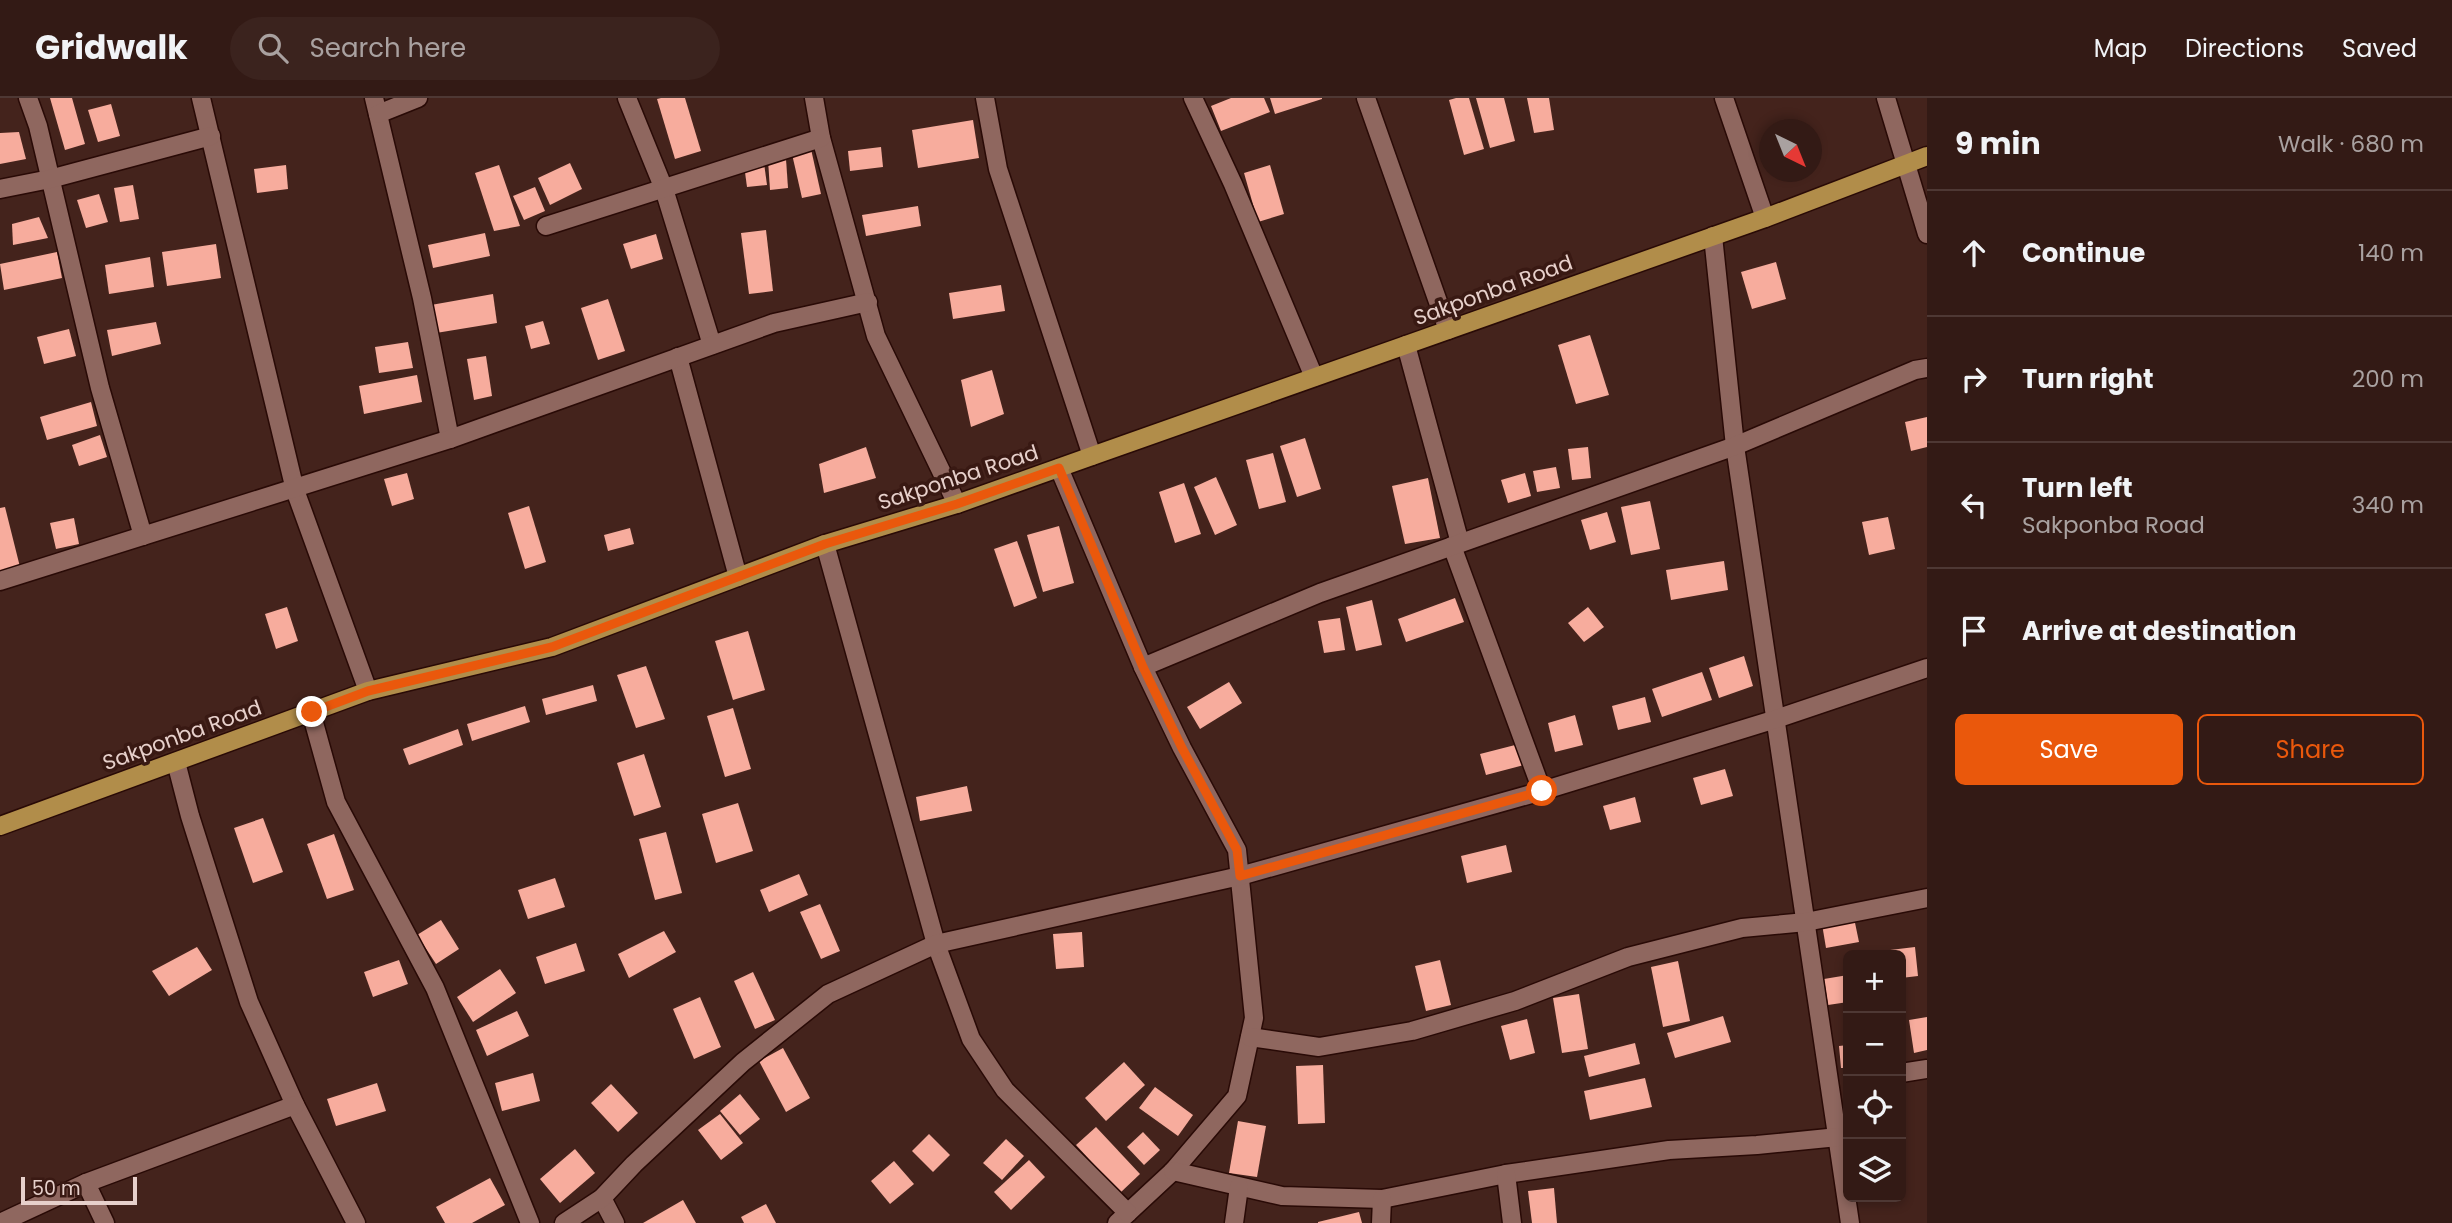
<!DOCTYPE html>
<html lang="en">
<head>
<meta charset="utf-8">
<style>
	body { margin:0; font-family:Poppins,sans-serif; background:#3b231e; color:#f1f3f6 }
	.controls { position:absolute; right:21px; bottom:21px; display:grid; overflow:hidden; border-radius:10px; box-shadow:0 4px 10px #0003 }
	.controls button { width:63px; height:63px; display:grid; place-items:center; padding:0; border:0; border-bottom:2px solid #4e3834; background:#331a15; color:#f1f3f6; font:35px sans-serif }
	.compass { position:absolute; left:1759px; top:21px; width:63px; height:63px; border-radius:50%; background:#331a15; box-shadow:0 4px 10px #0003; rotate:137deg }
	.scale { position:absolute; left:21px; bottom:18px; width:116px; box-sizing:border-box; padding-left:7px; border:4px solid #e7d0cb; border-top:0; font-size:19px; line-height:24px; white-space:nowrap; color:#e7d0cb; -webkit-text-stroke:5px #391913; paint-order:stroke }
	.stop { position:absolute; width:21px; height:21px; margin:-16px; border:5px solid #ea580c; border-radius:50%; background:#fff }
	.stop.end { background:#ea580c; border-color:#fff; box-shadow:0 2px 7px #0008 }
	.list { margin:0; padding:0; list-style:none }
	h2 { display:flex; justify-content:space-between; align-items:center; height:91px; margin:0; padding:0 28px; font-size:30px }
	h2 small { font-size:23px; font-weight:400; color:#a9a1a0 }
	.list li { display:grid; grid-template-columns:46px 1fr auto; gap:21px; align-items:center; box-sizing:border-box; height:126px; padding:0 28px; border-top:2px solid #4e3834 }
	.list b { display:block; font-size:26px; white-space:nowrap }
	.list p { margin:0; font-size:23px; white-space:nowrap; color:#a9a1a0 }
	.list em { font-size:23px; font-style:normal; color:#a9a1a0 }
	.actions { display:flex; gap:14px; padding:21px 28px }
	.actions a { flex:1; padding:16px 0; border:2px solid #ea580c; border-radius:10px; text-align:center; font-size:24px; color:#ea580c }
	.actions .main { background:#ea580c; color:#fff }
	.icon { flex:none; width:38px; height:38px; fill:none; stroke:currentColor; stroke-width:2; stroke-linecap:round; stroke-linejoin:round }
	.map { position:relative; flex:none; width:1927px; height:1125px; overflow:hidden }
	header { display:flex; align-items:center; gap:42px; box-sizing:border-box; height:98px; padding:0 35px; background:#331a15; border-bottom:2px solid #4e3834 }
	header strong { font-size:33px }
	nav { display:flex; gap:38px; margin-inline-start:auto; font-size:24px }
	.search { width:490px; height:63px; background:#3b231e; display:flex; align-items:center; gap:18px; box-sizing:border-box; padding:0 24px; border-radius:38px; color:#a9a1a0; font-size:26px }
	main { display:flex }
	aside { flex:1; background:#331a15 }
	.map>svg:first-child { display:block }
	.building { fill:#f7ac9d }
	.lines { fill:none; stroke-linecap:round; stroke-linejoin:round }
	.minor-casing { stroke:#290a06; stroke-width:21 }
	.major-casing { stroke:#290a06; stroke-width:21 }
	.minor { stroke:#8f675f; stroke-width:18 }
	.major { stroke:#b18d4a; stroke-width:18 }
	.route { stroke:#ea580c; stroke-width:9 }
	.labels { text-anchor:middle; dominant-baseline:central; stroke-width:7; stroke-linejoin:round; paint-order:stroke }
	.street-label { font-size:21px; fill:#e7d0cb; stroke:#391913 }
</style>
</head>
<body>
<header>
<strong>Gridwalk</strong>
<div class="search"><svg class="icon" aria-label="search" viewBox="0 0 24 24"><circle cx="10" cy="10" r="6"/><path d="M15 15l6 6"/></svg>Search here</div>
<nav><a>Map</a><a>Directions</a><a>Saved</a></nav>
</header>
<main>
<div class="map">
<svg width="1927" height="1125" viewBox="0 0 1927 1125">
	<rect width="100%" height="100%" fill="#44231c"/>
	<g class="building">
		<polygon points="50,0 72,0 85,46 65,52"/>
		<polygon points="661,0 685,0 701,53 675,61 657,1"/>
		<polygon points="1231,0 1264,0 1270,14 1221,33 1211,8"/>
		<polygon points="1270,0 1322,0 1322,1 1275,16"/>
		<polygon points="1456,0 1469,0 1484,51 1464,57 1449,2"/>
		<polygon points="1476,0 1504,0 1515,43 1490,50"/>
		<polygon points="1527,0 1549,0 1554,32 1534,35"/>
		<polygon points="111,6 120,38 98,44 88,12"/>
		<polygon points="973,22 979,60 918,70 912,32"/>
		<polygon points="19,34 26,61 0,66 0,35"/>
		<polygon points="881,49 883,69 850,73 848,53"/>
		<polygon points="811,51 821,96 802,100 792,56"/>
		<polygon points="786,61 788,90 770,92 768,62"/>
		<polygon points="570,65 582,91 550,107 538,80"/>
		<polygon points="764,65 767,87 747,89 744,67"/>
		<polygon points="286,67 288,91 257,95 254,71"/>
		<polygon points="499,67 520,128 494,133 475,75"/>
		<polygon points="1270,67 1284,116 1258,124 1244,75"/>
		<polygon points="133,87 139,121 120,124 114,90"/>
		<polygon points="535,89 545,113 524,122 513,98"/>
		<polygon points="99,96 108,124 86,130 77,102"/>
		<polygon points="918,108 921,128 866,138 862,117"/>
		<polygon points="39,119 48,140 13,147 12,126"/>
		<polygon points="766,132 773,193 749,196 741,135"/>
		<polygon points="485,135 490,158 433,170 428,147"/>
		<polygon points="656,136 663,161 631,171 623,146"/>
		<polygon points="216,146 221,180 167,188 162,154"/>
		<polygon points="57,154 62,180 4,192 0,166"/>
		<polygon points="150,159 154,189 109,196 105,167"/>
		<polygon points="1776,164 1786,201 1752,211 1741,174"/>
		<polygon points="1001,187 1005,213 953,221 949,195"/>
		<polygon points="493,196 497,225 436,235 431,207"/>
		<polygon points="608,201 625,253 598,262 581,210"/>
		<polygon points="543,223 550,246 531,251 525,228"/>
		<polygon points="156,224 161,246 112,258 107,232"/>
		<polygon points="69,231 76,258 44,266 37,239"/>
		<polygon points="1590,237 1609,297 1576,306 1558,247"/>
		<polygon points="408,244 413,270 379,275 375,249"/>
		<polygon points="486,258 492,298 474,302 467,261"/>
		<polygon points="992,272 1004,316 971,329 961,282"/>
		<polygon points="417,277 422,304 364,316 359,288"/>
		<polygon points="91,304 97,328 47,342 40,319"/>
		<polygon points="1927,319 1927,349 1911,353 1905,324"/>
		<polygon points="100,337 107,359 79,368 72,347"/>
		<polygon points="1305,340 1321,391 1297,399 1280,348"/>
		<polygon points="866,349 876,380 824,395 819,366"/>
		<polygon points="1588,349 1591,380 1572,382 1568,351"/>
		<polygon points="1273,355 1286,404 1259,411 1246,362"/>
		<polygon points="1556,369 1560,390 1537,394 1533,373"/>
		<polygon points="407,375 414,401 392,408 384,381"/>
		<polygon points="1525,375 1531,398 1508,405 1501,382"/>
		<polygon points="1216,379 1237,427 1215,437 1194,389"/>
		<polygon points="1428,380 1440,440 1405,446 1392,388"/>
		<polygon points="1184,385 1201,436 1175,445 1159,394"/>
		<polygon points="1650,403 1660,451 1631,457 1621,409"/>
		<polygon points="529,408 546,464 525,471 508,415"/>
		<polygon points="5,409 20,469 0,474 0,410"/>
		<polygon points="1607,414 1616,444 1590,452 1581,422"/>
		<polygon points="1888,419 1895,451 1869,457 1862,424"/>
		<polygon points="74,420 79,446 56,451 50,425"/>
		<polygon points="1059,428 1074,485 1043,494 1027,437"/>
		<polygon points="630,430 634,446 608,453 604,437"/>
		<polygon points="1017,443 1037,500 1014,509 994,451"/>
		<polygon points="1724,463 1728,492 1671,502 1666,472"/>
		<polygon points="1455,500 1464,524 1406,544 1398,521"/>
		<polygon points="1372,502 1382,547 1356,553 1346,509"/>
		<polygon points="287,509 298,543 276,551 265,516"/>
		<polygon points="1588,509 1604,529 1584,544 1568,525"/>
		<polygon points="1340,520 1345,552 1324,555 1318,523"/>
		<polygon points="748,533 765,592 733,602 715,543"/>
		<polygon points="1744,558 1753,588 1719,600 1709,570"/>
		<polygon points="646,568 665,621 636,630 617,577"/>
		<polygon points="1702,574 1712,602 1662,619 1652,591"/>
		<polygon points="1229,584 1242,605 1200,631 1187,609"/>
		<polygon points="593,587 597,603 546,617 542,601"/>
		<polygon points="1645,599 1651,624 1618,632 1612,608"/>
		<polygon points="525,608 530,624 472,643 467,626"/>
		<polygon points="733,610 751,671 725,679 707,618"/>
		<polygon points="1575,617 1583,647 1555,654 1548,625"/>
		<polygon points="458,631 463,647 409,667 403,651"/>
		<polygon points="1519,646 1524,667 1486,677 1480,656"/>
		<polygon points="644,656 661,709 634,718 617,665"/>
		<polygon points="1725,671 1733,698 1701,707 1693,680"/>
		<polygon points="967,688 972,713 920,723 916,699"/>
		<polygon points="1635,699 1641,724 1610,732 1603,708"/>
		<polygon points="738,705 753,753 716,765 702,716"/>
		<polygon points="263,720 283,774 253,785 234,730"/>
		<polygon points="666,734 682,795 655,802 639,741"/>
		<polygon points="334,736 354,792 327,801 307,746"/>
		<polygon points="1506,747 1512,774 1467,785 1461,758"/>
		<polygon points="799,776 808,797 769,814 760,792"/>
		<polygon points="555,780 565,809 528,821 518,792"/>
		<polygon points="820,806 840,853 821,861 800,814"/>
		<polygon points="1854,820 1859,844 1826,850 1822,826"/>
		<polygon points="441,822 459,851 436,866 417,837"/>
		<polygon points="664,833 676,854 629,880 618,856"/>
		<polygon points="1082,834 1084,869 1056,871 1053,836"/>
		<polygon points="576,845 585,873 545,886 536,859"/>
		<polygon points="197,849 212,872 169,898 152,873"/>
		<polygon points="1915,849 1918,878 1901,880 1901,857 1891,857 1890,852"/>
		<polygon points="399,862 408,886 373,899 364,874"/>
		<polygon points="1440,862 1451,907 1426,913 1415,868"/>
		<polygon points="1678,863 1690,923 1663,929 1651,869"/>
		<polygon points="500,871 516,895 473,924 457,899"/>
		<polygon points="753,874 775,922 755,931 734,883"/>
		<polygon points="1848,877 1848,904 1828,907 1824,881"/>
		<polygon points="1579,896 1588,951 1562,955 1553,900"/>
		<polygon points="700,899 721,949 694,961 673,911"/>
		<polygon points="517,913 529,938 487,958 476,932"/>
		<polygon points="1723,918 1731,944 1675,960 1667,935"/>
		<polygon points="1927,919 1927,952 1914,955 1909,922"/>
		<polygon points="1527,921 1535,955 1510,962 1501,928"/>
		<polygon points="1635,945 1640,966 1589,979 1584,958"/>
		<polygon points="1848,947 1848,970 1841,970 1839,948"/>
		<polygon points="783,950 810,1000 786,1014 759,963"/>
		<polygon points="1124,964 1145,987 1106,1023 1085,1000"/>
		<polygon points="1323,967 1325,1025 1298,1026 1296,968"/>
		<polygon points="533,975 540,1003 502,1013 495,985"/>
		<polygon points="1645,980 1652,1009 1590,1022 1584,993"/>
		<polygon points="377,985 386,1013 336,1028 327,1001"/>
		<polygon points="611,986 638,1015 618,1034 591,1005"/>
		<polygon points="1155,989 1193,1017 1178,1038 1139,1010"/>
		<polygon points="740,996 760,1021 740,1037 720,1013"/>
		<polygon points="720,1016 743,1045 721,1062 698,1032"/>
		<polygon points="1238,1023 1266,1028 1257,1079 1229,1075"/>
		<polygon points="1096,1029 1140,1076 1120,1095 1076,1047"/>
		<polygon points="1143,1034 1160,1052 1144,1067 1127,1049"/>
		<polygon points="929,1036 950,1057 933,1074 912,1053"/>
		<polygon points="1006,1041 1024,1058 1002,1082 983,1065"/>
		<polygon points="575,1051 595,1075 560,1105 540,1081"/>
		<polygon points="1029,1062 1045,1079 1011,1112 994,1094"/>
		<polygon points="894,1063 914,1086 890,1106 871,1083"/>
		<polygon points="490,1080 505,1107 472,1125 445,1125 436,1109"/>
		<polygon points="1554,1090 1557,1125 1532,1125 1528,1093"/>
		<polygon points="683,1102 696,1125 643,1125"/>
		<polygon points="766,1106 776,1125 744,1125 741,1119"/>
		<polygon points="1359,1114 1362,1125 1318,1125 1318,1124"/>
	</g>
	<g class="lines">
		<g class="minor-casing">
			<g id="minor">
				<polyline points="28,0 38,28 100,290 143,438"/>
				<polyline points="201,0 295,392 368,593"/>
				<polyline points="374,0 422,200 450,341"/>
				<polyline points="627,0 664,91 712,247"/>
				<polyline points="814,0 821,40 876,238 957,406"/>
				<polyline points="985,0 998,71 1092,358"/>
				<polyline points="1193,0 1233,86 1314,279"/>
				<polyline points="1366,0 1448,232"/>
				<polyline points="1724,0 1765,120"/>
				<polyline points="1886,0 1927,136"/>
				<polyline points="378,16 418,0"/>
				<polyline points="0,91 50,81 211,38"/>
				<polyline points="546,128 821,40"/>
				<polyline points="1713,138 1735,348 1850,1125"/>
				<polyline points="1406,247 1460,445"/>
				<polyline points="678,259 738,479"/>
				<polyline points="1059,370 1143,569 1182,650 1237,752 1254,920 1237,998 1173,1073 1117,1125"/>
				<polyline points="825,446 936,846 971,941 1005,992 1128,1115"/>
				<polyline points="1452,448 1542,693"/>
				<polyline points="0,483 450,341 774,225 868,204"/>
				<polyline points="1143,569 1320,495 1735,348 1915,272 1927,270"/>
				<polyline points="311,614 336,704 435,890 530,1125"/>
				<polyline points="176,664 190,718 249,904 295,1007 356,1125"/>
				<polyline points="1250,939 1319,949 1412,933 1515,903 1628,859 1742,830 1806,824 1927,800"/>
				<polyline points="1901,975 1927,971"/>
				<polyline points="1173,1073 1282,1098 1382,1101 1506,1076 1669,1052 1757,1047 1838,1039"/>
				<polyline points="1506,1076 1512,1125"/>
				<polyline points="602,1100 615,1125"/>
				<polyline points="0,1125 86,1085"/>
				<polyline points="105,1125 86,1085 295,1007"/>
				<polyline points="564,1125 602,1100 634,1066 743,964 828,896 936,846 1240,778 1542,693 1776,621 1927,570"/>
				<polyline points="1234,1125 1239,1089"/>
				<polyline points="1381,1125 1382,1101"/>
			</g>
		</g>
		<g class="major-casing">
			<polyline id="major" points="0,728 368,593 552,549 825,446 957,406 1092,358 1765,120 1927,58"/>
		</g>
		<use href="#minor" class="minor"/>
		<use href="#major" class="major"/>
	</g>
	<g class="lines">
		<polyline class="route" points="312,614 368,593 552,549 825,446 957,406 1059,370 1143,569 1182,650 1237,752 1240,778 1542,693"/>
	</g>
	<g class="labels">
		<g class="street-label">
			<text transform="translate(1493 192) rotate(-20)">Sakponba Road</text>
			<text transform="translate(958 379) rotate(-18)">Sakponba Road</text>
			<text transform="translate(182 637) rotate(-20)">Sakponba Road</text>
		</g>
	</g>
</svg>
<div class="controls">
<button>+</button>
<button>−</button>
<button><svg class="icon" aria-label="locate" viewBox="0 0 24 24"><circle cx="12" cy="12" r="6"/><path d="M12 2v4M12 18v4M2 12h4M18 12h4"/></svg></button>
<button><svg class="icon" aria-label="layers" viewBox="0 0 24 24"><path d="M12 4l9 5-9 5-9-5zM3 14l9 5 9-5"/></svg></button>
</div>
<svg class="compass" viewBox="-18 -18 36 36"><path d="M0-13l5 13h-10z" fill="#e53935"/><path d="M0 13l5-13h-10z" fill="#a9a1a0"/></svg>
<div class="scale">50 m</div>
<div class="stop" style="left:1542px;top:693px"></div>
<div class="stop end" style="left:312px;top:614px"></div>
</div>
<aside>
<h2>9 min<small>Walk · 680 m</small></h2>
<ul class="list">
<li><svg class="icon" aria-label="ahead" viewBox="0 0 24 24"><path d="M12 20V5M6 11l6-6 6 6"/></svg><div><b>Continue</b></div><em>140 m</em></li>
<li><svg class="icon" aria-label="right" viewBox="0 0 24 24"><path d="M7 20v-9h11M14 6l5 5-5 5"/></svg><div><b>Turn right</b></div><em>200 m</em></li>
<li><svg class="icon" aria-label="left" viewBox="0 0 24 24"><path d="M17 20v-9H6M10 6l-5 5 5 5"/></svg><div><b>Turn left</b><p>Sakponba Road</p></div><em>340 m</em></li>
<li><svg class="icon" aria-label="arrive" viewBox="0 0 24 24"><path d="M6 21V4h12l-3 4 3 4H6"/></svg><div><b>Arrive at destination</b></div></li>
</ul>
<div class="actions"><a class="main">Save</a><a>Share</a></div>
</aside>
</main>
</body>
</html>
